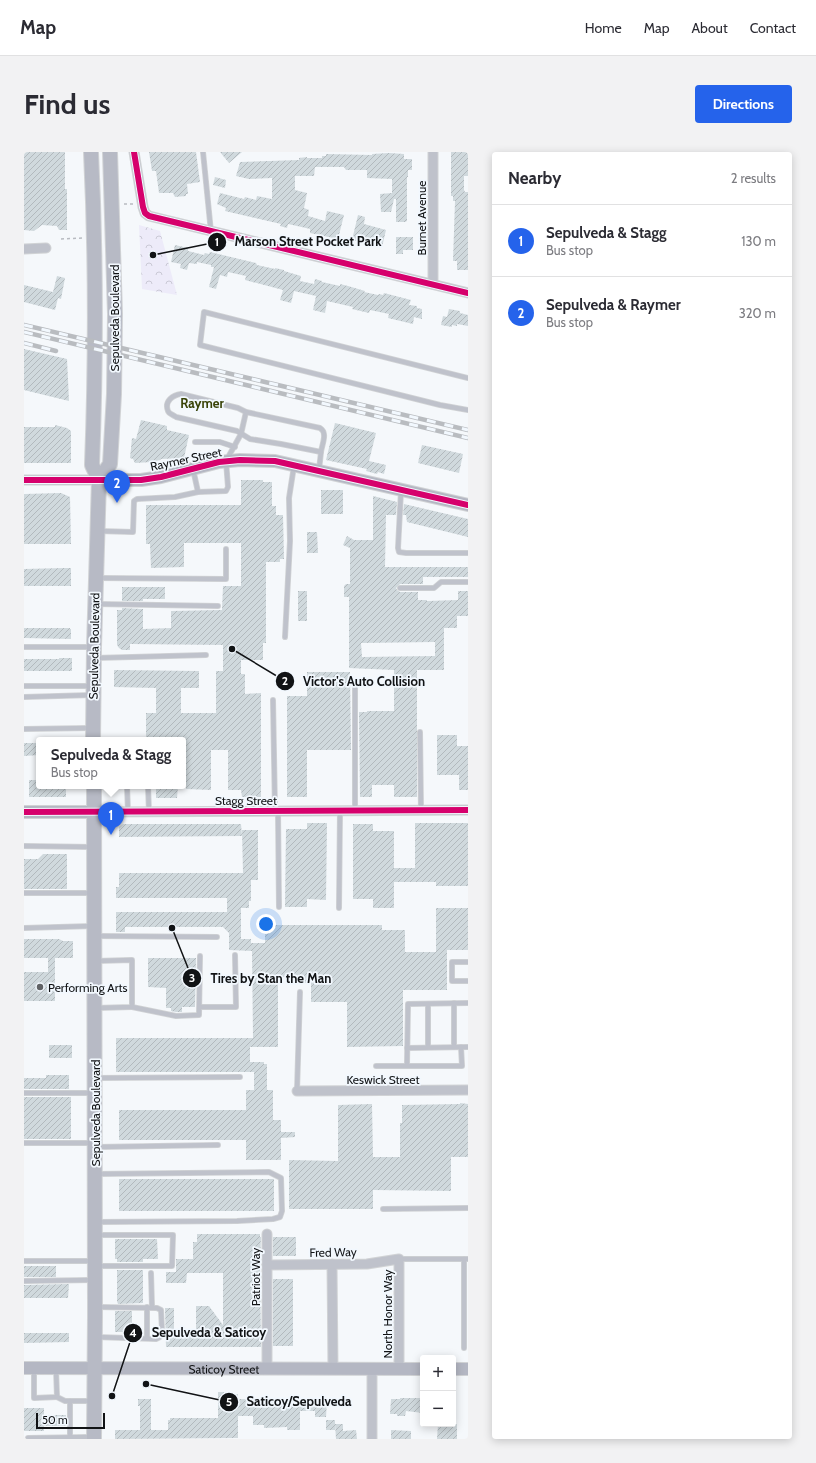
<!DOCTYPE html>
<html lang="en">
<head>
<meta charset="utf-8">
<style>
	body { margin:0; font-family:Cabin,sans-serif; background:#f2f2f3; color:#2b2b33 }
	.controls { position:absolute; right:12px; bottom:12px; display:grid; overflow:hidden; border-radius:4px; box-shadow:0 2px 10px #0003 }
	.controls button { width:36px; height:36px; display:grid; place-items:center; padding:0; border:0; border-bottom:1px solid #e1e1e2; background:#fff; color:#2b2b33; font:20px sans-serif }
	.scale { position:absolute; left:12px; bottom:10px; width:69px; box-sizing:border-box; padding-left:4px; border:2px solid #111315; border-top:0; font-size:11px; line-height:14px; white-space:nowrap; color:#111315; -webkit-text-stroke:3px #f2f8fe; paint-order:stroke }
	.you { position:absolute; left:242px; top:772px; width:14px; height:14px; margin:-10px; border:3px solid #fff; border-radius:50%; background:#1a73e8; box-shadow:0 0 0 6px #1a73e833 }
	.badge { display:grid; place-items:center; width:26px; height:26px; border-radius:50%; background:#2563eb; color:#fff; font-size:13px; font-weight:700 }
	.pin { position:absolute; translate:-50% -33px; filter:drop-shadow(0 1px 2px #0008) }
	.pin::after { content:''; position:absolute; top:21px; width:14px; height:12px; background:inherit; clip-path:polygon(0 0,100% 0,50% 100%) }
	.popup { position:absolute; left:12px; top:585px; width:150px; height:52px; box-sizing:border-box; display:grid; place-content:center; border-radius:4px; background:#fff; filter:drop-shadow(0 1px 3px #0005); font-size:13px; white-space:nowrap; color:#7c7c81 }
	.popup b { font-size:15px; color:#2b2b33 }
	.popup::after { content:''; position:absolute; left:50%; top:100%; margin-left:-8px; border:8px solid transparent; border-top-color:#fff }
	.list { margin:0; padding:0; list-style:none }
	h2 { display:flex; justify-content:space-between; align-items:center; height:52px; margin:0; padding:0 16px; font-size:17px }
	h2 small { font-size:13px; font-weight:400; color:#7c7c81 }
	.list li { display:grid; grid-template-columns:26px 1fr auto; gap:12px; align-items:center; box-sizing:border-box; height:72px; padding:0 16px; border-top:1px solid #e1e1e2 }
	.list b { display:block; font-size:15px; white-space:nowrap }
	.list p { margin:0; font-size:13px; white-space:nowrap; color:#7c7c81 }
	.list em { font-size:13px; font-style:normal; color:#7c7c81 }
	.map { position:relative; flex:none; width:444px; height:1287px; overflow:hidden; border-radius:4px }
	header { display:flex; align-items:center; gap:24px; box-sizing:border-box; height:56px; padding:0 20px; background:#fff; border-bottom:1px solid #e1e1e2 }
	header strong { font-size:19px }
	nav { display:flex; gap:22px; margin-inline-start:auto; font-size:14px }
	.intro { display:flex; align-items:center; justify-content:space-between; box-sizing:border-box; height:96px; padding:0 24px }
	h1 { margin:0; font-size:28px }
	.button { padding:10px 18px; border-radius:4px; background:#2563eb; color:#fff; font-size:14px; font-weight:700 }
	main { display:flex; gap:24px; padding:0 24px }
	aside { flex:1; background:#fff; border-radius:4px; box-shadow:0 2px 10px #0003 }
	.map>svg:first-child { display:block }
	.forest { fill:url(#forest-crowns) }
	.building { fill:url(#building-hatch); fill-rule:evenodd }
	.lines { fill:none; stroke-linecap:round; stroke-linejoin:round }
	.lane-casing { stroke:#d1d3d5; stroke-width:6 }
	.street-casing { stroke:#d1d3d5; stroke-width:11 }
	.secondary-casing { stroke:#d1d3d5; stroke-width:14 }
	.primary-casing { stroke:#d1d3d5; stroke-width:16 }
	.path { stroke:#b8bbc1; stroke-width:1.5; stroke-dasharray:3 3; stroke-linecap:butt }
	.lane { stroke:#bfc2cb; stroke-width:4.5 }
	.street { stroke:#bfc2cb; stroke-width:9 }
	.secondary { stroke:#b4b7c3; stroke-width:12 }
	.primary { stroke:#b7bac5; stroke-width:14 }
	.rail-casing { stroke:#b9bcc0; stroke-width:4.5 }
	.rail { stroke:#f2f8fe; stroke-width:3; stroke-dasharray:9; stroke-linecap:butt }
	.cycleway-casing { stroke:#f2f8fe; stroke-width:8 }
	.cycleway { stroke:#d6006c; stroke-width:6 }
	.poi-dot { fill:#616366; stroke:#f2f8fe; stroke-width:1.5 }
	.labels { text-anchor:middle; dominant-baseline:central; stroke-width:3.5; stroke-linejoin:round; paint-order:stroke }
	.street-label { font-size:12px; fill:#111315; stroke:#f2f8fe }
	.poi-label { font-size:12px; fill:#111315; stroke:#f2f8fe; text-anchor:start }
	.neighbourhood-label { font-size:13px; font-weight:bold; fill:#374206; stroke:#f2f8fe }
	.leader { fill:none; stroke:#111315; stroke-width:1.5 }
	.callout-dot { fill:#111315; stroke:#f2f8fe; stroke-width:1.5 }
	.mark-label { font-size:12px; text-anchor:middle; font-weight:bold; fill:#fff }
	.callout-label { font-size:13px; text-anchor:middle; font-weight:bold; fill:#111315; stroke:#f2f8fe; stroke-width:3.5; stroke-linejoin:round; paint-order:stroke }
</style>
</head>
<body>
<header>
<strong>Map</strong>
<nav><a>Home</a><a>Map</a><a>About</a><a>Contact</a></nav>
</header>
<div class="intro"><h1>Find us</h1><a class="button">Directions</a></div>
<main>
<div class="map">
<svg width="444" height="1287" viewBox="0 0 444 1287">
	<defs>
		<pattern id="forest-crowns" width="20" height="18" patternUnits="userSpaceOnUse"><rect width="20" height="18" fill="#edebf9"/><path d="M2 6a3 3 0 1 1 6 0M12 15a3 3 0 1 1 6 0" fill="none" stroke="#cac9d5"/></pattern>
		<pattern id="building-hatch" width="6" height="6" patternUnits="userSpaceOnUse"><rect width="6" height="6" fill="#d0d9dd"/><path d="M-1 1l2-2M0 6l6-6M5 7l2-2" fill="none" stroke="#b2b9bd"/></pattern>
	</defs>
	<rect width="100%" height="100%" fill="#f5f8fb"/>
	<polygon class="forest" points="115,73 136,79 153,143 118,137"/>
	<g class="building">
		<polygon points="0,0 41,0 41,37 43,37 43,78 35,78 33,74 18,73 10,79 0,78"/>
		<polygon points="125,0 172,0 176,30 163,32 164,42 162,42 162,44 151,45 149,41 135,41 132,19 128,19"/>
		<polygon points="196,0 218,0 205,11"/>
		<polygon points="427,0 444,0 444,24 440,24 440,38 441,40 444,40 444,118 433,118 433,109 429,109 431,49 429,49 429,44 427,44"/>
		<polygon points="365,1 380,2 380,7 388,7 388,18 384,18 384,25 383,25 383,69 381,70 372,70 372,47 370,47 367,60 357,60 356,42 368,41 368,27 343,26 343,18 322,18 320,15 291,15 290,24 271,24 271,38 283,41 280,56 285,58 284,64 301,69 303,59 320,63 314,87 286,81 286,77 282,76 264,72 263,76 256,74 257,72 201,59 202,56 193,52 196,41 220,47 221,45 232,48 233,44 248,47 248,26 225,27 212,24 216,10 275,8 275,6 283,5 283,6 298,6 298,4 302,4 302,2 348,3 348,2"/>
		<polygon points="191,25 202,28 201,36 189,33"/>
		<polygon points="334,63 341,65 340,72 362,78 358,95 328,88"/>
		<polygon points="372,85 389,85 389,98 379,98 379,102 372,102"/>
		<polygon points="151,93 164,96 164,99 180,103 181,101 185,102 186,100 232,111 233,113 251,117 251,116 260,118 260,119 277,124 276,129 290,132 291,127 298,129 298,130 316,134 316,132 324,134 341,139 340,140 354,143 355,142 359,143 360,141 387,148 385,153 393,154 393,156 398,157 398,167 390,165 389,172 364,166 365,162 346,158 345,161 328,157 329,155 303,149 301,161 289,158 292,144 270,139 267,151 256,148 259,138 221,128 222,124 204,120 203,125 196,123 192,137 185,135 190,115 187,115 187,113 173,110 173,112 165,111 163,118 156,116 157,112 147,110"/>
		<polygon points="33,124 41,126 37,147 34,146 31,158 0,150 0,133 29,140"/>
		<polygon points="425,157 436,159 436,161 444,163 444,174 433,172 433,174 428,173 428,175 417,173 419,164 423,165"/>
		<polygon points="0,197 43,207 45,249 0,238"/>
		<polygon points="117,268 143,274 143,278 165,283 160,306 137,307 136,308 128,310 111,311 109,307 106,306 108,286 112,287"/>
		<polygon points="311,271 352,281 345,309 362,313 360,322 354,320 353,322 342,319 343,317 302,308"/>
		<polygon points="31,273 43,276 47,279 47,311 0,311 0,275 31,275"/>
		<polygon points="398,293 439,302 435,321 394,311"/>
		<polygon points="217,328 239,328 239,330 248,330 248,354 252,354 252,363 259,363 260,407 256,407 256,410 242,410 242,491 239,491 239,508 217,508 217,522 221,522 221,542 237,541 237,645 218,645 217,638 204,638 204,598 187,598 187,638 162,637 162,599 159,599 159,588 122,588 122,561 132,561 132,536 90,535 90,518 175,519 175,536 157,536 157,561 192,561 192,519 199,519 199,493 106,492 106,498 98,498 95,496 93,493 93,458 98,458 98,456 119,457 119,477 147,476 147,459 198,458 199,434 217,434 217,391 160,391 160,415 127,416 126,392 122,392 122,353 217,353"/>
		<rect x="297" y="338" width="22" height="24"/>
		<polygon points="37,341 46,345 47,392 0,392 0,342"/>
		<path d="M349,344l24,6 -1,13h-10l-1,52h83v10h-45v7h-23l-4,4 1,2 3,2h18v8h9v1l31,-1v-9h10v25h-11v12h-13v42h-27v127h-23v-12h-22v12h-12l-1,-85h8v-1h27v-41l-45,-2v-71h-5v-11l2,-2h4v-36l-7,-3 4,-9 7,4h19zM411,490v14l-73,1 -1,-14z"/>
		<polygon points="380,352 444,367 444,385 383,370 382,363 379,363"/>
		<polygon points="283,380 293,380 294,401 283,401"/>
		<polygon points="40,416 47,416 47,434 0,434 0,417"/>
		<polygon points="98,435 141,435 141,447 119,447 119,449 98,449"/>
		<rect x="274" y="439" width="9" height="30"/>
		<polygon points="0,476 46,476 46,477 47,477 47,487 0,486"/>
		<polygon points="35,506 48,506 48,519 0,519 0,507 35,507"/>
		<polygon points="283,520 326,520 327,598 283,598 283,645 263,645 263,544 283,544"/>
		<polygon points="413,583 433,583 433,594 444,594 444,638 435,638 435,623 413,623"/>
		<polygon points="0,591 15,591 15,603 0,604"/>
		<polygon points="5,628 15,628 15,634 42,634 42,645 5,645"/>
		<polygon points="132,634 154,634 153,646 132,646"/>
		<polygon points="283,671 303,671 302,748 283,747 283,755 261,755 262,677 283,677"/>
		<polygon points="391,671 444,671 444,734 412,734 412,730 370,730 370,756 349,756 349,747 329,747 329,672 349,672 349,679 370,679 370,716 391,716"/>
		<polygon points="99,672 217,672 218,684 95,685 95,675"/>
		<polygon points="218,678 234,678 234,728 227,728 227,749 225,749 225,756 217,756 217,787 227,787 227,791 241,791 241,773 358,773 358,778 381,778 381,800 412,800 412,756 444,756 444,798 423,798 423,838 379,838 379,894 323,895 323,850 287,850 287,831 279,831 279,825 254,825 254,895 226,895 226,910 240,910 240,912 243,912 243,938 249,938 249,968 257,968 257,980 271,980 271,985 257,986 257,1008 222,1008 222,988 95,988 95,958 222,958 222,938 230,938 230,920 92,920 92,886 229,886 228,799 205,798 205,781 199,775 101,775 101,780 92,780 92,760 203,760 203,746 92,746 92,735 95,735 95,721 219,721"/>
		<polygon points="19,702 43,702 43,737 0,737 0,707 14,707"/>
		<polygon points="0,787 35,787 39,789 49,789 49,806 31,806 31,849 0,849 0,820 24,820 24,806 0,806"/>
		<polygon points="124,806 172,806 171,855 158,855 158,860 152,860 147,859 147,856 142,856 142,836 124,835"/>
		<rect x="25" y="893" width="23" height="13"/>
		<polygon points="22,923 45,923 45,937 0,937 0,926 22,926"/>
		<rect x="0" y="945" width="47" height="42"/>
		<polygon points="436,951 444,952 444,1005 427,1005 427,1039 349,1038 349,1057 265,1057 265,1008 314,1009 314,953 348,952 349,1005 376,1005 376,971 378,971 378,953 436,952"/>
		<rect x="95" y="1027" width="155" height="32"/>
		<polygon points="173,1082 236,1082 236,1085 237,1085 236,1111 237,1195 142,1195 141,1156 150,1156 150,1177 172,1177 172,1154 185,1154 199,1173 199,1121 163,1121 162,1131 142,1131 142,1120 152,1120 152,1107 169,1107 169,1090 173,1090"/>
		<rect x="249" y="1085" width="23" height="19"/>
		<polygon points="91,1087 133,1087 134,1107 119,1107 119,1110 93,1110 93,1107 91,1107"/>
		<rect x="0" y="1114" width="32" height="11"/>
		<polygon points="93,1118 119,1118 119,1151 94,1152 93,1149"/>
		<rect x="249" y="1127" width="20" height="67"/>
		<polygon points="45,1132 44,1146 0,1146 0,1133"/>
		<rect x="91" y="1159" width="17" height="21"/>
		<polygon points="0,1181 45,1181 45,1190 0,1191"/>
		<polygon points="194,1240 209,1240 209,1242 214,1242 214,1247 268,1248 268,1247 300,1246 300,1249 303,1249 302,1265 291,1265 291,1259 276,1259 276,1278 263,1278 263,1275 240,1276 240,1273 229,1273 229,1264 214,1264 214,1286 91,1287 91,1278 116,1278 116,1254 114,1254 114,1247 127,1247 127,1278 144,1278 144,1268 146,1268 146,1266 194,1266"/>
		<polygon points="376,1246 399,1246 399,1261 382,1259 381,1264 373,1264 373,1262 366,1262 367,1247 376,1247"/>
		<polygon points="0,1256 20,1256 20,1263 42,1263 42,1274 20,1274 20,1279 0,1279"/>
		<rect x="302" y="1268" width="9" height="10"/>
		<polygon points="311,1272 319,1272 319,1279 332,1278 333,1287 312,1287"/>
		<polygon points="414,1272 433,1272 433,1287 413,1287"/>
		<polygon points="367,1278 387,1279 387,1287 367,1287"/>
	</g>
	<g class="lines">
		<g class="lane-casing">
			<g id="lane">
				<polyline points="179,0 187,80"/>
				<polyline points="444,226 180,160 176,193 416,253 444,258"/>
				<path d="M157,242l57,14 8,4 74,16c8,5 2,16 1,24l-40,-8 -31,-5 -13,-8 -61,-14c-2,-2 -7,-3 -8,-6 -4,-10 5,-16 13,-17z"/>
				<polyline points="171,290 196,290 211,295"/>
				<polyline points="169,317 174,340"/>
				<polyline points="295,318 297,300"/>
				<polyline points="377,339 374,396 375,400 382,401 444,401"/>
				<polyline points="75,379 109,380 110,349 113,347 151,345 174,340 202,339 204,335 202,309 217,282 222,260"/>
				<polyline points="73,426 202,427 202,397"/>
				<polyline points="376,436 410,436 417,430 444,430"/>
				<polyline points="73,452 194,454"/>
				<polyline points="261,485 266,389 265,346 270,314"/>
				<polyline points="0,495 68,495"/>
				<polyline points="71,506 182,503"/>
				<polyline points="0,534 68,534"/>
				<polyline points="0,545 68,543"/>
				<polyline points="249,548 251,659"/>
				<polyline points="0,577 68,576"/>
				<polyline points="396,580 397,658"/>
				<polyline points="103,634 104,660"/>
				<polyline points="124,634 125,660"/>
				<polyline points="254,659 255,755"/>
				<polyline points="331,659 331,536"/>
				<polyline points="0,694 68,695"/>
				<polyline points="0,741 68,741"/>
				<polyline points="315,756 316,659"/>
				<polyline points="0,776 69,774"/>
				<polyline points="72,784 193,785"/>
				<polyline points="72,809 108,808 108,855 72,856"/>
				<polyline points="444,810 428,810 428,829 444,829"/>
				<polyline points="108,855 152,864 175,863 176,804"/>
				<polyline points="176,855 212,855 211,803"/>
				<polyline points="404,895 404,852"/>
				<polyline points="430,895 430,851"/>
				<polyline points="383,896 444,895"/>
				<polyline points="383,913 384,852 444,851"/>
				<polyline points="352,914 438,914 437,895"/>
				<polyline points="71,926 216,925"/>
				<polyline points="273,939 276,840"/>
				<polyline points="0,941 69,941"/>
				<polyline points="0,991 68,991"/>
				<polyline points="73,995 194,993"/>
				<polyline points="72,1022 245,1020 257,1026 258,1059 256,1065 249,1067 213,1069 73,1070"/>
				<polyline points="359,1057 444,1056"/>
				<polyline points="375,1107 440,1107"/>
				<polyline points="0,1109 68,1109"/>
				<polyline points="72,1114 148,1114 149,1083 73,1083"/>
				<polyline points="127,1121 128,1155"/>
				<polyline points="0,1129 69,1128"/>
				<polyline points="123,1155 123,1186"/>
				<polyline points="72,1185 132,1187 136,1185 138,1178 137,1158 133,1156 73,1155"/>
				<polyline points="440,1196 440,1107 444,1107"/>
				<polyline points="10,1216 10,1246 33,1245 32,1217"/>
				<polyline points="33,1245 41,1249 69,1249"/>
				<polyline points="46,1285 46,1249"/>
				<polyline points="4,1286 68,1285"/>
			</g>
		</g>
		<g class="street-casing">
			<g id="street">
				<polyline points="110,0 119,55 121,61 125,64 444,141"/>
				<polyline points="409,0 409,132"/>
				<polyline points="0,97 22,96"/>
				<polyline points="0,328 75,328"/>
				<polyline points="70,660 444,658"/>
				<polyline points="273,939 444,938"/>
				<polyline points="243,1082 243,1217"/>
				<polyline points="308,1112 309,1217"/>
				<polyline points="243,1113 343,1112 375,1107 375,1217"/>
				<polyline points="348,1217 348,1287"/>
			</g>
		</g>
		<g class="secondary-casing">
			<g id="secondary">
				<polyline points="75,328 117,328 137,325 195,310 216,308 251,309 444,353"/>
				<polyline points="0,660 70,660"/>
				<path id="s1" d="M0,1216l399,1"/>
				<polyline points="429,1217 444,1217"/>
			</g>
		</g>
		<g class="primary-casing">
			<g id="primary">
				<path d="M67,0c5,104 5,208 1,313l7,15 -5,167 -1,93"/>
				<polyline points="75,328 86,312 90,242 91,162 86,0"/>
				<polyline points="70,1287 71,1163 70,634"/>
			</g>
		</g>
		<g class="path">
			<polyline points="100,52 110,52"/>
			<polyline points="37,87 59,86"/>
		</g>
		<use href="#lane" class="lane"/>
		<use href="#street" class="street"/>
		<use href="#secondary" class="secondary"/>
		<use href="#primary" class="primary"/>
		<g class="rail-casing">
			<g id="rail">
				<polyline points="0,173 444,278"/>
				<polyline points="0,180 444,286"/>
				<polyline points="0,191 32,199"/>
			</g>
		</g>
		<use href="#rail" class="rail"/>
		<g class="cycleway-casing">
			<g id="cycleway">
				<polyline points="110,0 119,55 121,61 125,64 444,141"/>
				<polyline points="0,328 117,328 137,325 195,310 216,308 251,309 444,353"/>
				<polyline points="0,660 444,658"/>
			</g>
		</g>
		<use href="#cycleway" class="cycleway"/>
	</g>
	<circle class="poi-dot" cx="16" cy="835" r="4"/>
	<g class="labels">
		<g class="street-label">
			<text transform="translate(397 66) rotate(-90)">Burnet Avenue</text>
			<text transform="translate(90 166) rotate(-90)">Sepulveda Boulevard</text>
			<text transform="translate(162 307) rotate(-12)">Raymer Street</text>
			<text transform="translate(70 494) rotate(-89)">Sepulveda Boulevard</text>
			<text x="222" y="648">Stagg Street</text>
			<text x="359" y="927">Keswick Street</text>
			<text transform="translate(71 961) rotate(-90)">Sepulveda Boulevard</text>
			<text transform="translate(309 1100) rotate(-1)">Fred Way</text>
			<text transform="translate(231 1125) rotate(-90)">Patriot Way</text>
			<text transform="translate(363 1162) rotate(-90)">North Honor Way</text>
			<text stroke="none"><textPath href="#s1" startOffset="200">Saticoy Street</textPath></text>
		</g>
		<g class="poi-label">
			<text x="24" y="835">Performing Arts</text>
		</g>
		<g class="neighbourhood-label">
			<text x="178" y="251">Raymer</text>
		</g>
	</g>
	<path class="leader" d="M129 103L193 90M208 497L261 529M148 776L168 826M88 1244L109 1181M122 1232L205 1250"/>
	<g class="callout-dot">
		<circle cx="129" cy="103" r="4"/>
		<circle cx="208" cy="497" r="4"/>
		<circle cx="148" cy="776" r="4"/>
		<circle cx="88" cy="1244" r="4"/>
		<circle cx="122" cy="1232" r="4"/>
		<circle cx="193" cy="90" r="10"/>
		<circle cx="261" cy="529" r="10"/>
		<circle cx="168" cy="826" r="10"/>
		<circle cx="109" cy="1181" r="10"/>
		<circle cx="205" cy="1250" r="10"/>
	</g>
	<g class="mark-label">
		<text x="193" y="94">1</text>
		<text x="261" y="533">2</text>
		<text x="168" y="830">3</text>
		<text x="109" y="1185">4</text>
		<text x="205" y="1254">5</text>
	</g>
	<g class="callout-label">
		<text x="284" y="94">Marson Street Pocket Park</text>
		<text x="340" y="534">Victor's Auto Collision</text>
		<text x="247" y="831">Tires by Stan the Man</text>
		<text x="185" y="1185">Sepulveda &amp; Saticoy</text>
		<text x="275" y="1254">Saticoy/Sepulveda</text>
	</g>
</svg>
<div class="controls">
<button>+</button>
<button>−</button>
</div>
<div class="scale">50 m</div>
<div class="you"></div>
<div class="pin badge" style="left:87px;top:683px">1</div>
<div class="popup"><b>Sepulveda &amp; Stagg</b>Bus stop</div>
<div class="pin badge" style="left:93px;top:351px">2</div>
</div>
<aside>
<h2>Nearby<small>2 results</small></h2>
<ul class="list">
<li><span class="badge">1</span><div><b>Sepulveda &amp; Stagg</b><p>Bus stop</p></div><em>130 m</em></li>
<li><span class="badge">2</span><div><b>Sepulveda &amp; Raymer</b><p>Bus stop</p></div><em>320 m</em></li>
</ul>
</aside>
</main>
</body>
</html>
